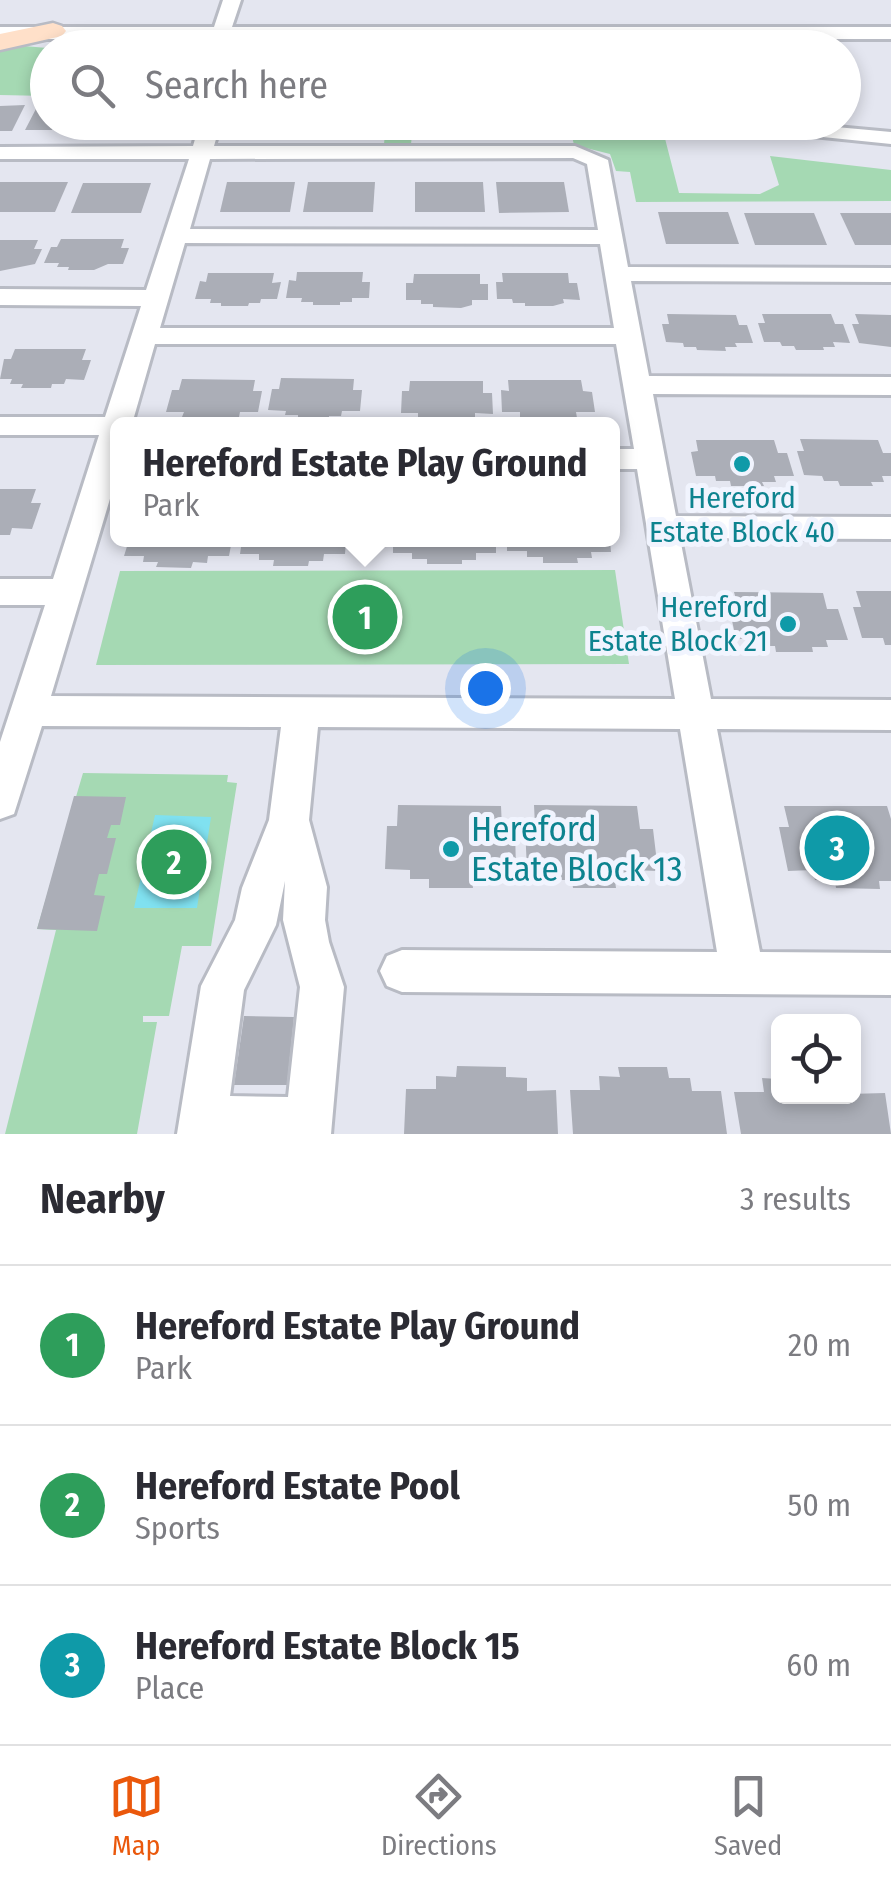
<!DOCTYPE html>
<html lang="en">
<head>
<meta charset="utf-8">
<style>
	body { margin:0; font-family:"Fira Sans Condensed",sans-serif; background:#f2f2f3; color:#2b2b33 }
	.controls { position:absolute; right:30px; bottom:30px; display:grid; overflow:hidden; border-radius:15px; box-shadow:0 5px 15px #0003 }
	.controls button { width:90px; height:90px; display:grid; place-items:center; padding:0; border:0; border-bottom:2px solid #e1e1e2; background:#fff; color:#2b2b33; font:50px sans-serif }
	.you { position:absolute; left:485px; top:688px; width:35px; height:35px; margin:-25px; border:8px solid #fff; border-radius:50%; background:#1a73e8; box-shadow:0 0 0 15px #1a73e833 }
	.badge { display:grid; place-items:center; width:65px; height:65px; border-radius:50%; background:#ea580c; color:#fff; font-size:32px; font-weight:700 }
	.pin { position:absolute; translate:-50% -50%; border:5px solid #fff; box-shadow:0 2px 10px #0006 }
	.popup { position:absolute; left:110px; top:417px; width:510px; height:130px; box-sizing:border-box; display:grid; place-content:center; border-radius:15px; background:#fff; filter:drop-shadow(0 2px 8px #0005); font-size:32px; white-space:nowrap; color:#7c7c81 }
	.popup b { font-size:38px; color:#2b2b33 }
	.popup::after { content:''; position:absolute; left:50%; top:100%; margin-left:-20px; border:20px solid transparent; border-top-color:#fff }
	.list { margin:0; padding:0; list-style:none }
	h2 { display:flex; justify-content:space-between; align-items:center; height:130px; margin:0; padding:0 40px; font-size:42px }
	h2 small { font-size:32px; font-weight:400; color:#7c7c81 }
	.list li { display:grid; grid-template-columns:65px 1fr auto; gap:30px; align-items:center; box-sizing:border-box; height:160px; padding:0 40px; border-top:2px solid #e1e1e2 }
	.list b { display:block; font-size:38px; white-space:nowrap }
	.list p { margin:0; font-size:32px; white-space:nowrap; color:#7c7c81 }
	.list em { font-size:32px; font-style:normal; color:#7c7c81 }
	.icon { flex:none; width:55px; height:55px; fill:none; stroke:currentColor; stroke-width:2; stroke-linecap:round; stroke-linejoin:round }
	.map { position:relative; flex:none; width:891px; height:1134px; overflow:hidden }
	.search { position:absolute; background:#fff; box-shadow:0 5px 15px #0003; left:30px; right:30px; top:30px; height:110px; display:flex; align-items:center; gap:25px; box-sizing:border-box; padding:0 35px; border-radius:55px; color:#7c7c81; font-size:38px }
	.sheet { height:610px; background:#fff }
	nav { display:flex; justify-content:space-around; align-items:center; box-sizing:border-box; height:140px; border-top:2px solid #e1e1e2; background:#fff; font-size:28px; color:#7c7c81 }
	nav a { display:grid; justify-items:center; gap:5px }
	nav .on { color:#ea580c }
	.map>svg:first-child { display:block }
	.green { fill:#a5d9b3 }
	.water { fill:#80e1f0 }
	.building { fill:#abaeb7 }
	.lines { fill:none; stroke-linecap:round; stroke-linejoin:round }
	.minor-casing { stroke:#b8bbc4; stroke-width:6 }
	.secondary-casing { stroke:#b8bbc4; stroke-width:5 }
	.minor { fill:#fff; fill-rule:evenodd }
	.secondary { fill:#ffe0c9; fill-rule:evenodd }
	.culture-dot { fill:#0f9aa8; stroke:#f1f4fe; stroke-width:4 }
	.labels { text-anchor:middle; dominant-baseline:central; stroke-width:10; stroke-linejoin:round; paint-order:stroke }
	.culture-label { font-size:30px; fill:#0d838f; stroke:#f1f4fe }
	.near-culture-label { font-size:35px; fill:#0d838f; stroke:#f1f4fe; text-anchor:start }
</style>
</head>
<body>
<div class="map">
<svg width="891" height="1134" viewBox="0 0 891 1134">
	<rect width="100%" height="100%" fill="#e4e6f0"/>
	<g class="green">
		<polygon points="13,45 47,48 47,96 0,95 0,49"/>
		<polygon points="386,123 661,123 679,193 760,194 779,185 770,156 891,170 891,201 636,202 630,172 616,171 610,154 574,145 572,136 412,135 411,144 384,144"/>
		<polygon points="615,570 629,664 96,665 120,571"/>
		<polygon points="83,773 228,775 227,782 237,783 211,946 182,946 169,1016 143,1016 143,1022 157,1022 137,1134 5,1134 56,930 37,929"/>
	</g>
	<polygon class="water" points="155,815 211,817 197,908 134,908"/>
	<g class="building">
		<polygon points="25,105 12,131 0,131 0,106"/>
		<polygon points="38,105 48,105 48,122 56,122 52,130 25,130"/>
		<polygon points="246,122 309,122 308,132 279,132 281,126 272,126 271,132 244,132"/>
		<polygon points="323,122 386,122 385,132 357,132 358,126 349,126 348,132 322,132"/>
		<polygon points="0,182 68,182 55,212 0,212"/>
		<polygon points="227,182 295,182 290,212 220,212"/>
		<polygon points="308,182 375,182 373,212 303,212"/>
		<polygon points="415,182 483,182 485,212 415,212"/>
		<polygon points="496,182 564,182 569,212 499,213"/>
		<polygon points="83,183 151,183 141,213 71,213"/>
		<polygon points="658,212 728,212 739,244 666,244"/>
		<polygon points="744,213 814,213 827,245 755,245"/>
		<polygon points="840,213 891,213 891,245 855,245"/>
		<polygon points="61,239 124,239 121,248 129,248 123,264 108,264 94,270 68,270 69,267 57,267 59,263 44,263 51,247 57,247"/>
		<polygon points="0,240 38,240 34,249 42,249 35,264 0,271"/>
		<polygon points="297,272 363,272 362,282 370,282 369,298 352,298 352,302 340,302 340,305 313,305 313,302 301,302 302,298 286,298 289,280 296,281"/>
		<polygon points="208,273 274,273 272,283 281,282 277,299 261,299 260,303 249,303 248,306 221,306 221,303 210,303 211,299 195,299 200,281 206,282"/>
		<polygon points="502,273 568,273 569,283 577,283 580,300 563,299 564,303 553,306 525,306 525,303 513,303 512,299 497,299 496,282 503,282"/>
		<polygon points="414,274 480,274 480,284 488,284 488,300 472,300 472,305 461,308 433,307 433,304 421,304 421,300 406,300 406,283 413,283"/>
		<polygon points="667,314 736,315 739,325 747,325 753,343 735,343 737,347 725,347 726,351 697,350 696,347 684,347 683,343 666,342 662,324 669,324"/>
		<polygon points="762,314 831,314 835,324 843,324 850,343 833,342 835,347 823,347 824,350 796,350 794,346 782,346 780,342 764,342 758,323 765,323"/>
		<polygon points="855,314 891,315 891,347 859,343 852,324 859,324"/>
		<polygon points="15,349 86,349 82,360 91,360 84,380 66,379 64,384 52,384 51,388 21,388 23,384 10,384 12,379 0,379 4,359 11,359"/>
		<polygon points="281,378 354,379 353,390 362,390 360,411 342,411 341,416 329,416 329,420 298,419 298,415 285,415 286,411 268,410 272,389 279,389"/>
		<polygon points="182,379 255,380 253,391 262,391 258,412 240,412 239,417 226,417 226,421 195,421 196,417 182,417 184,412 166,412 172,390 179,390"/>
		<polygon points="508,380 581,380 583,391 592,392 595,412 576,412 577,418 564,417 565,421 534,421 533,417 520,417 520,412 502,412 501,390 509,391"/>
		<polygon points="410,381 483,381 483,393 492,393 493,414 475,413 475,418 462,419 462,422 431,422 431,418 418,418 418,413 401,413 402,391 409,391"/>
		<polygon points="800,439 878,440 883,453 891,453 891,476 882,476 884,482 871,482 873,486 840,486 838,481 824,481 822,476 804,475 797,451 804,451"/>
		<polygon points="696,440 774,440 778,453 787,453 794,476 774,476 776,482 762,482 764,486 731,486 730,481 716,481 715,476 696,476 691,452 698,451"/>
		<polygon points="0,489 36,489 31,503 41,503 32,529 12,528 10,535 0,535"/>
		<polygon points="129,540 232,540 229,556 208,556 207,563 193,562 191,568 156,567 158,562 143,562 144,556 124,556"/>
		<polygon points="242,540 346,540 345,554 324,554 323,561 309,561 308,566 273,566 274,560 259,560 259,554 240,554"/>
		<polygon points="393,540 496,540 496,553 476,553 476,560 462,560 462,564 427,564 427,559 412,559 412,553 393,553"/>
		<polygon points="507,540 610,540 611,552 591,552 592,558 577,558 578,563 543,563 543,557 527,557 527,551 507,551"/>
		<polygon points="856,591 891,591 891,645 885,645 883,638 862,638 853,607 861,607"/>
		<polygon points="734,592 823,593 827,609 838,609 848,640 826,640 828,647 812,647 813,652 776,652 775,646 759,646 757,639 736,639 729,607 738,607"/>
		<polygon points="74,796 126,797 120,825 111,825 107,838 116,838 107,874 99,874 94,895 105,896 97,931 37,929"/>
		<polygon points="398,805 501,806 502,828 515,829 516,870 490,870 491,880 472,880 473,888 429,888 429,879 410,879 410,870 385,869 387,826 397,826"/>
		<polygon points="534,805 637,806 640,829 653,829 658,871 632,870 633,881 615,881 616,888 573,888 572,880 553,880 552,870 527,870 525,827 535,826"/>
		<polygon points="784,806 887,806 891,819 891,881 879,881 880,889 836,888 835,881 815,880 813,870 788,871 779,827 789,827"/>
		<polygon points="244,1016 294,1017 287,1085 234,1085"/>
		<polygon points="457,1066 506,1067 506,1077 527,1078 527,1091 556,1090 558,1134 404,1134 406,1089 436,1089 436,1076 456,1077"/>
		<polygon points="618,1067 667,1067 669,1078 690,1078 692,1091 721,1091 727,1134 573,1134 570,1090 600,1090 599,1076 620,1077"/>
		<polygon points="762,1078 778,1079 778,1096 885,1093 891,1134 741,1134 734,1092 764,1092"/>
	</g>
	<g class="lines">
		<g class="minor-casing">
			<g id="minor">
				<polygon points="223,0 241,0 232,27 891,27 891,39 0,39 0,27 214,27"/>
				<path d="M200,122h21l-7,24h361l33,14 20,107 263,1v14l-260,-1 18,95 242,1v18l-238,-1 23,122 215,1v22l-211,-1 31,161 180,1v30l-174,-1 43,223 131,1v42l-489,-3 -15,-6 -7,-15 7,-15 15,-6 315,2 -37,-223 -362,-2 -9,93 18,67 -2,33 4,22 15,45 -13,147h-154l24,-148 34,-66 7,-32 27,-68 12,-93 -239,-1 -28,88 -14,5v-77l45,-137h-45v-26h53l46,-144h-99v-18h105l36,-111 -141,-1v-16l146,1 43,-131h-189v-12l193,-1zM573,158l14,6 11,66 -408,-1 20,-70zM185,243l415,1 14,84h-454zM155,344h461l18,105h-22v20h25l38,230 -624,-3 67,-224v-48h14zM285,881l-2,39 17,67 -12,110 -58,-1 14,-106 32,-65z"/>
				<polygon points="781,122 891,132 891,144 813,136"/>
			</g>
		</g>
		<g class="secondary-casing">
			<polygon id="secondary" points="53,23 62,26 66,31 62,36 0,50 0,34"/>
		</g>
		<use href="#minor" class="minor"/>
		<use href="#secondary" class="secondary"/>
	</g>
	<g class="culture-dot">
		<circle cx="742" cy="464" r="10"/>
		<circle cx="788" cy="624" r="10"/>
		<circle cx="451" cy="849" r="10"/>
	</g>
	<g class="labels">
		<g class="culture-label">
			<text x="742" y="498">Hereford<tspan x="742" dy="34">Estate Block 40</tspan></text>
			<text x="768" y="607" text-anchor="end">Hereford<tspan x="768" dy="34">Estate Block 21</tspan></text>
		</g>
		<g class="near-culture-label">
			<text x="471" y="829">Hereford<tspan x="471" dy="40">Estate Block 13</tspan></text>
		</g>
	</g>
</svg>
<div class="controls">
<button><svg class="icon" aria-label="locate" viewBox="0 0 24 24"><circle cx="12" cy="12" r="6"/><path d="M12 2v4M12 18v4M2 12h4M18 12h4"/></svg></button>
</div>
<div class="you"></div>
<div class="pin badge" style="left:365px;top:617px;background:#2e9e5b">1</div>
<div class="popup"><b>Hereford Estate Play Ground</b>Park</div>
<div class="pin badge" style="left:174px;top:862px;background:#2e9e5b">2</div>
<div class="pin badge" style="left:837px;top:848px;background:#0f9aa8">3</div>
<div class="search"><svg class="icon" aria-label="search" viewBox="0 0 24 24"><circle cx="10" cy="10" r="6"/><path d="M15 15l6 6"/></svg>Search here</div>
</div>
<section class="sheet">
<h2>Nearby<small>3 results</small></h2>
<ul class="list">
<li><span class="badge" style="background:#2e9e5b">1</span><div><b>Hereford Estate Play Ground</b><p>Park</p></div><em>20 m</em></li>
<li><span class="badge" style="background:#2e9e5b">2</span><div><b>Hereford Estate Pool</b><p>Sports</p></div><em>50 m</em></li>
<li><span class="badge" style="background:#0f9aa8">3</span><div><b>Hereford Estate Block 15</b><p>Place</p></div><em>60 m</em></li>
</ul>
</section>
<nav>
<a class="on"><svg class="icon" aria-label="map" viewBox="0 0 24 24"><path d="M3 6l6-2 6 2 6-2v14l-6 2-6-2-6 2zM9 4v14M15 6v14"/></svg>Map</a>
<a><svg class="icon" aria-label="directions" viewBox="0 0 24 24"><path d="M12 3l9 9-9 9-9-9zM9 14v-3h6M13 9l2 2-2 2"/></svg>Directions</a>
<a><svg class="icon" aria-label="saved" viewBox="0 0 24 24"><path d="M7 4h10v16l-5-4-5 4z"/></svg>Saved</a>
</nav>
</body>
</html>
